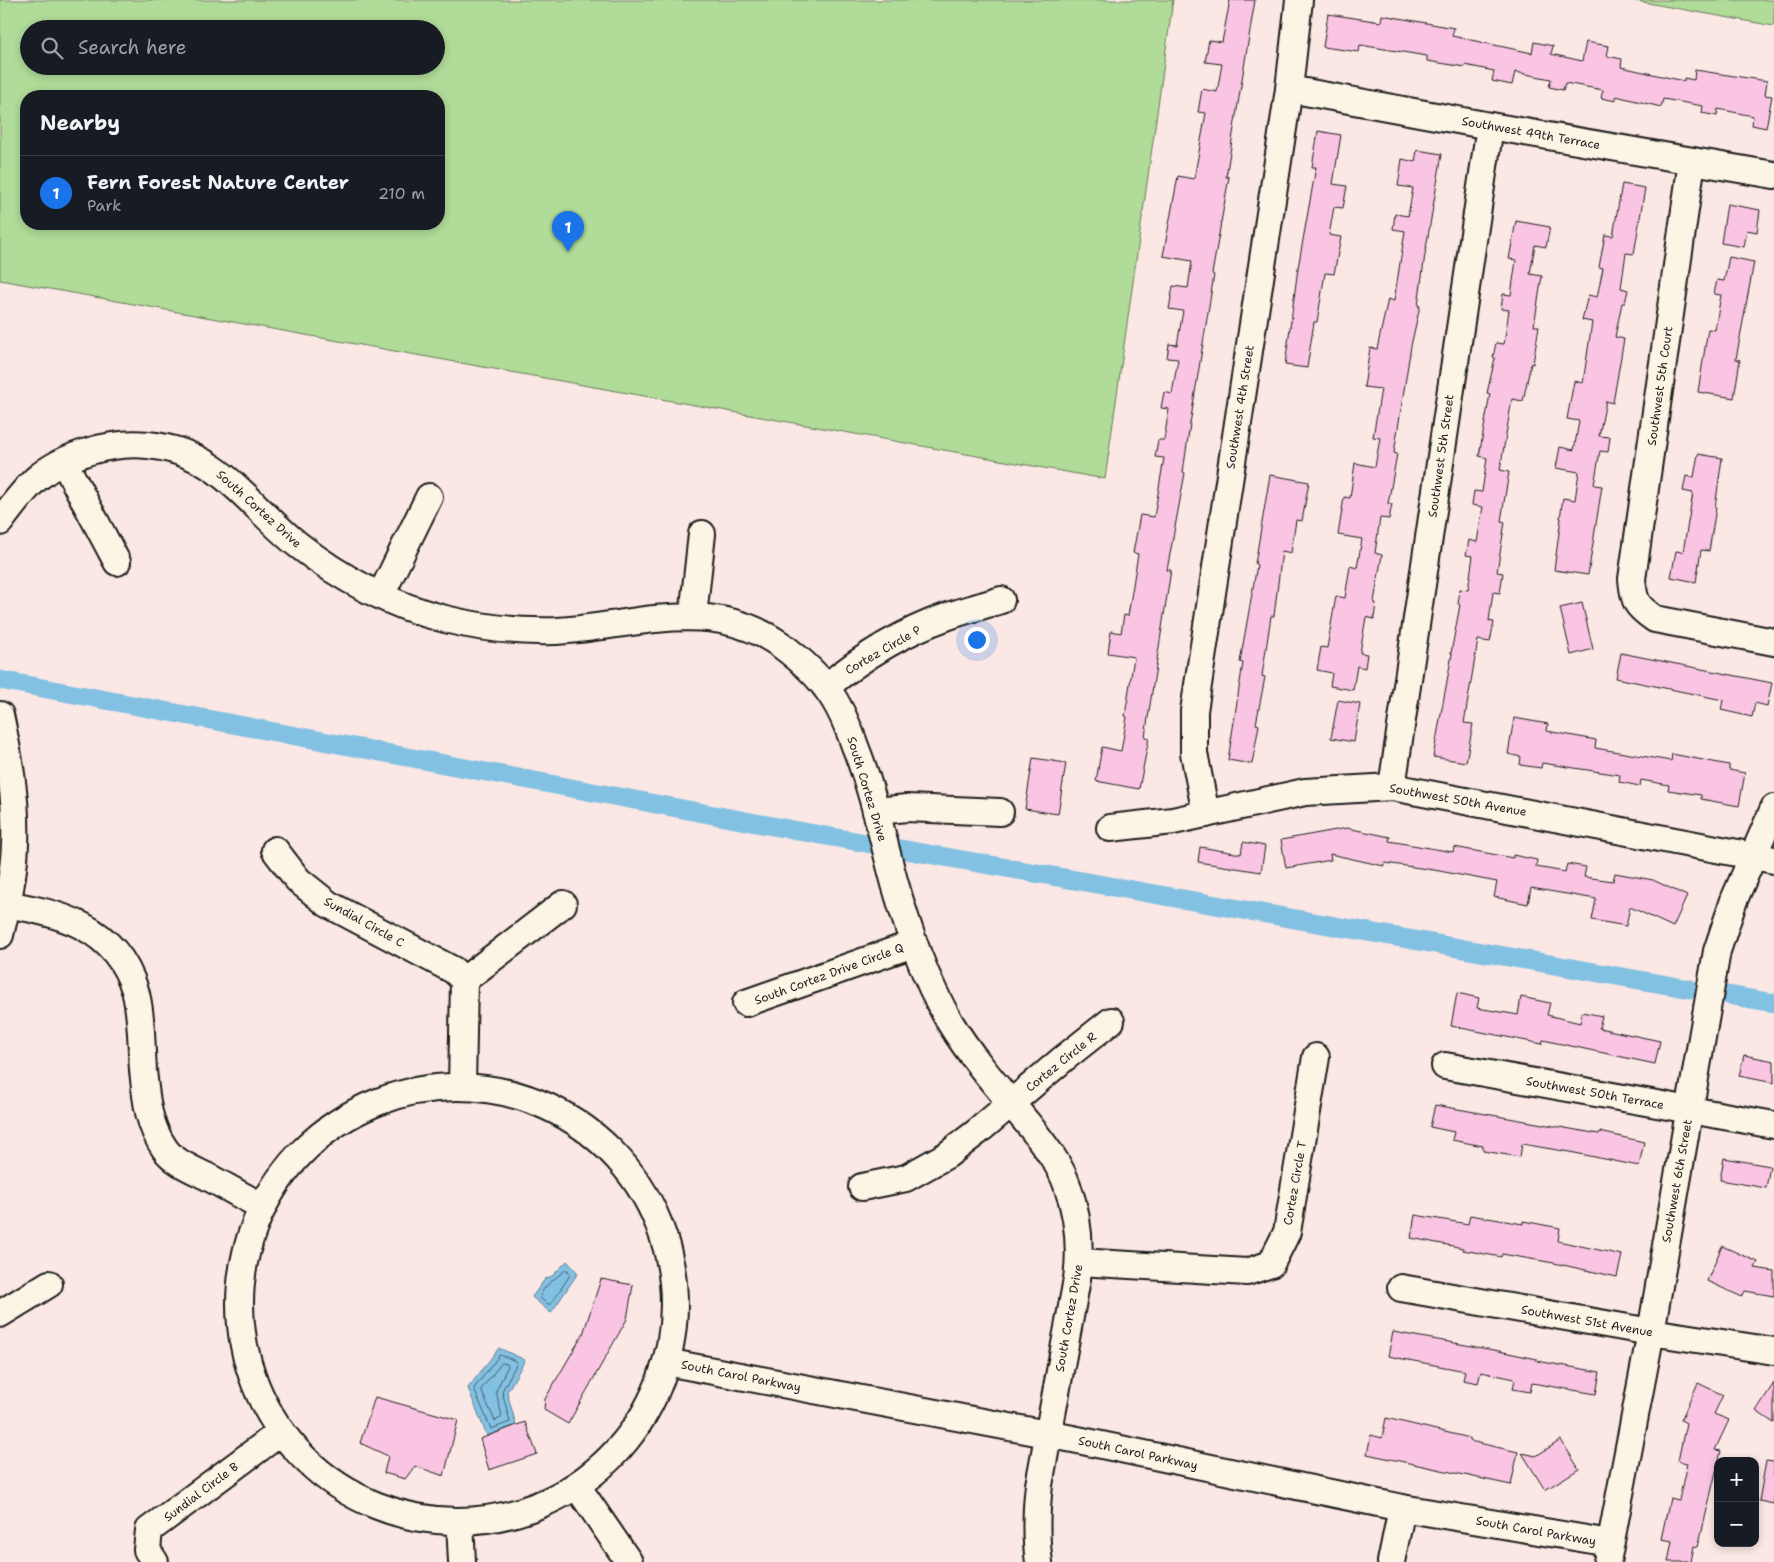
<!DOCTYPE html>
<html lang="en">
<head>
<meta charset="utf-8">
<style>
	body { margin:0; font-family:"Shantell Sans",sans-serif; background:#242831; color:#f1f3f6 }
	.controls { position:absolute; right:15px; bottom:15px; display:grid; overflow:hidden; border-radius:10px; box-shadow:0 2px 8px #0003 }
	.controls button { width:45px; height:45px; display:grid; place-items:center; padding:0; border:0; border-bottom:1px solid #363941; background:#171b24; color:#f1f3f6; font:25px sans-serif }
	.you { position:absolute; left:976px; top:639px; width:18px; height:18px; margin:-12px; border:4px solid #fff; border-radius:50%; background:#1a73e8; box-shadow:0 0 0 8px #1a73e833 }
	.badge { display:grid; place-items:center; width:32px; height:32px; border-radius:50%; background:#1a73e8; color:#fff; font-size:16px; font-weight:700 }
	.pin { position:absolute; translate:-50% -41px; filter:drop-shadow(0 1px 2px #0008) }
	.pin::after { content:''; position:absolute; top:26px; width:18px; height:15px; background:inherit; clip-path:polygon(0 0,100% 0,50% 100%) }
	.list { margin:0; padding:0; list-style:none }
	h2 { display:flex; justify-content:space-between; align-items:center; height:65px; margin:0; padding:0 20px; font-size:21px }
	h2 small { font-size:16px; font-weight:400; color:#9ea1a6 }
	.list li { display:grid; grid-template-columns:32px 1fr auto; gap:15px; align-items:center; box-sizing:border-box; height:75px; padding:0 20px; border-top:1px solid #363941 }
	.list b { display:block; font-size:19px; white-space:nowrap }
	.list p { margin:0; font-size:16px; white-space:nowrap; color:#9ea1a6 }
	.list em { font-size:16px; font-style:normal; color:#9ea1a6 }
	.icon { flex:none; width:28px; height:28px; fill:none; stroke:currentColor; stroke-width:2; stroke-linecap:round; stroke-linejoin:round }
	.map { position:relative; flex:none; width:1774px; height:1562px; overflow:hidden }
	.search { position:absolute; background:#171b24; box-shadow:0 2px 8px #0003; left:20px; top:20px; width:425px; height:55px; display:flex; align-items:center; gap:12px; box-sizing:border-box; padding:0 18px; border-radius:28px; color:#9ea1a6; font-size:19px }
	.panel { position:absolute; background:#171b24; box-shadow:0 2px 8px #0003; left:20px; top:90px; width:425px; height:140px; border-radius:20px }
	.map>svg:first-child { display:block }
	.green { fill:#b0db98; stroke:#667c5a; fill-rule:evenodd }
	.water { fill:#83c1e3; stroke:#5a7f93 }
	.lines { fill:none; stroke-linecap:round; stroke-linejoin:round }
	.shore { stroke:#455e6c; stroke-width:1 }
	.canal { stroke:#83c1e3; stroke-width:19 }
	.building { fill:#f9c5e3; stroke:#1c1c1c }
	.minor-casing { stroke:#1c1c1c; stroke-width:30 }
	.minor { stroke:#fcf5e5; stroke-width:26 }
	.labels { text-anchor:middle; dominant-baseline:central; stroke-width:5; stroke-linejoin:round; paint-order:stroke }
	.street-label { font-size:12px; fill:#1c1c1c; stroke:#fcf5e5 }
</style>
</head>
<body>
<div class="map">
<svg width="1774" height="1562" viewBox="0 0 1774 1562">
	<rect width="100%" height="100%" fill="#fbe7e4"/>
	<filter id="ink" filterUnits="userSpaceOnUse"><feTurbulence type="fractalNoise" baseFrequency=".02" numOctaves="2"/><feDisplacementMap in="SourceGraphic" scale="10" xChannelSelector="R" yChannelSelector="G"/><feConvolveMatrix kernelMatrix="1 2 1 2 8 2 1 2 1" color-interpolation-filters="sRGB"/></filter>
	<g filter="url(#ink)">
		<g class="green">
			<path d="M0,0h1173l-68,479 -1105,-199zM29,29h407v37h-407zM439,96v128h-413v-128z"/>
			<polygon points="1631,0 1774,0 1774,26"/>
		</g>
		<g class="water">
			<polygon points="567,1261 578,1273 551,1313 532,1297 545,1279 552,1276"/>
			<polygon points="499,1348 525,1360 507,1392 516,1425 487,1436 468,1388"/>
		</g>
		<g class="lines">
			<g class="shore">
				<path d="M565,1270h3l2,5 -19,29h-3l-8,-6c2,-13 16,-19 25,-28z"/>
				<polygon points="500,1355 516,1361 517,1363 502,1391 510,1422 491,1429 474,1389"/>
				<polygon points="502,1363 507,1364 508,1366 496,1391 502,1417 495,1421 481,1390"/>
			</g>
			<g class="canal">
				<polyline points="0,680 804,832 1690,989"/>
				<polyline points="1728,995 1774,1003"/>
			</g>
		</g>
		<g class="building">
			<polygon points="1230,0 1255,0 1226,177 1229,177 1212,274 1214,275 1190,424 1183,472 1185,473 1167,570 1171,570 1145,737 1149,738 1139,789 1096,781 1102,747 1121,751 1127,717 1125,716 1134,657 1108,653 1111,631 1121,633 1124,615 1128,616 1138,554 1133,553 1140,515 1154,517 1164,458 1155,457 1158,440 1164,440 1169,409 1161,408 1164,392 1172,394 1178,359 1167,358 1169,344 1177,345 1183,311 1169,309 1173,286 1188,288 1192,261 1163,256 1178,176 1194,179 1206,113 1198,112 1202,89 1217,92 1222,64 1205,62 1209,40 1222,42"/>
			<polygon points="1328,14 1381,22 1382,15 1454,28 1452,36 1532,53 1534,42 1553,46 1551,54 1582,61 1586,42 1609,46 1607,56 1622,59 1621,67 1684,81 1684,78 1694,80 1695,70 1767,81 1765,95 1772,96 1766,128 1752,125 1753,116 1718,109 1717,116 1702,113 1703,106 1663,99 1661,107 1616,96 1616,101 1601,98 1603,90 1565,83 1563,90 1549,87 1551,79 1515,72 1512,85 1492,81 1494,71 1465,65 1465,67 1427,61 1427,56 1360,45 1359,52 1323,47"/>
			<polygon points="1318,131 1341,135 1333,184 1347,186 1343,208 1334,207 1329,235 1341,237 1334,274 1325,273 1317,322 1314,322 1307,368 1285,365 1298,268 1316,167 1312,167"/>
			<polygon points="1417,150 1442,154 1425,254 1418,306 1420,306 1411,346 1394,453 1397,454 1388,504 1392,504 1389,519 1380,518 1375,553 1382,555 1374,602 1376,603 1374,619 1366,617 1360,653 1367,654 1365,668 1357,666 1353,690 1330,686 1332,673 1317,670 1321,647 1327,648 1336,596 1345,598 1350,566 1357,568 1362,539 1338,535 1344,497 1350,498 1355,463 1375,467 1380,438 1373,437 1381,389 1364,387 1370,348 1377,349 1388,299 1394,301 1405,231 1393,229 1395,214 1408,216 1413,188 1398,186 1402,159 1415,162"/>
			<polygon points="1622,184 1645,188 1634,254 1626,253 1621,288 1628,290 1625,303 1622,303 1615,337 1624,339 1613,403 1606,401 1599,436 1610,437 1608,452 1600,451 1594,485 1602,486 1588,575 1554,570 1561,518 1560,518 1563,498 1575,500 1579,472 1556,468 1560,447 1574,450 1579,421 1567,419 1574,381 1583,383 1592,322 1582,320 1588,295 1597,297 1603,268 1599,267 1605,235 1613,236"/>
			<polygon points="1727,204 1760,210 1757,232 1747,230 1744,247 1721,243"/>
			<polygon points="1516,221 1550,227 1546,247 1535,245 1530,274 1542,276 1534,326 1539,326 1533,364 1531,363 1523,401 1512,399 1500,470 1509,472 1501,521 1505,522 1497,572 1503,573 1500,593 1493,592 1489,621 1494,622 1490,642 1478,640 1464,723 1473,724 1466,762 1433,757 1452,654 1451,653 1460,605 1458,604 1460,589 1468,590 1473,556 1466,555 1469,540 1477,542 1483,507 1472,505 1474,491 1482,492 1487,458 1479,456 1490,394 1487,393 1495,358 1493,357 1496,343 1504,344 1509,310 1501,309 1503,294 1511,295 1516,260 1509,259"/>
			<polygon points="1729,257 1754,262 1736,359 1740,360 1734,398 1698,392 1708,329 1715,330 1721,295 1714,294 1717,280 1724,281"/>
			<polygon points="1698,454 1722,458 1715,508 1716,508 1709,551 1701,550 1696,582 1671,577 1676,551 1683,552 1693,493 1683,491 1686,476 1694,477"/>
			<polygon points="1270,475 1309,482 1302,521 1296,520 1291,553 1282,551 1274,616 1271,616 1262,676 1265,677 1256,724 1259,725 1252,764 1228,760 1243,663 1240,662 1257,565 1255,564"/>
			<polygon points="1582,603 1593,649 1571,655 1560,608"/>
			<polygon points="1621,653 1772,683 1767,706 1755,703 1752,717 1721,710 1723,700 1616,678"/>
			<polygon points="1338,700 1360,704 1354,742 1331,738"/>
			<polygon points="1514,718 1548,724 1547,731 1596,740 1595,748 1671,761 1672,754 1729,765 1729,770 1745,773 1739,806 1701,799 1701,795 1668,790 1669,785 1641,780 1640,786 1619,782 1620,775 1542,763 1541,768 1520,765 1521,757 1508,754"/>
			<polygon points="1033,758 1066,763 1058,814 1025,809"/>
			<polygon points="1347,828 1390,837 1389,841 1453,852 1454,847 1513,858 1513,855 1537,860 1536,867 1565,872 1567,864 1586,867 1584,877 1613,881 1615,873 1653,880 1687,896 1673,927 1630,907 1626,926 1592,920 1596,899 1531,888 1528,904 1494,897 1497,882 1434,870 1385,863 1384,866 1330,854 1331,860 1286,868 1281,840"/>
			<polygon points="1243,842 1265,846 1261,872 1198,862 1200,847 1241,854"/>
			<polygon points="1457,993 1479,998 1477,1008 1507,1013 1518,1015 1521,997 1550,1003 1547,1015 1580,1023 1582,1012 1602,1016 1599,1028 1660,1041 1655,1064 1543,1040 1542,1044 1451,1026"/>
			<polygon points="1744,1055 1774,1061 1774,1083 1739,1076"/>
			<polygon points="1435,1105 1599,1134 1600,1132 1644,1142 1639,1166 1575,1153 1522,1144 1520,1157 1483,1151 1483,1146 1452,1140 1454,1132 1430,1127"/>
			<polygon points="1724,1158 1770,1166 1766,1188 1720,1180"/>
			<polygon points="1415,1215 1468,1224 1470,1215 1523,1224 1523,1221 1560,1228 1558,1241 1622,1255 1617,1277 1554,1263 1502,1254 1501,1257 1463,1250 1463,1248 1411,1238"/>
			<polygon points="1722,1246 1758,1262 1755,1268 1774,1271 1774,1296 1745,1291 1742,1297 1707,1281"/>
			<polygon points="601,1279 633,1285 627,1319 568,1424 544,1410 545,1399 583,1334"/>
			<polygon points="1393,1332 1499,1351 1537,1359 1537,1361 1600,1372 1596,1394 1532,1383 1530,1392 1513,1389 1515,1379 1481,1372 1478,1383 1463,1380 1465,1371 1388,1356"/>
			<polygon points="1698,1383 1723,1395 1714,1414 1729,1420 1715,1450 1721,1451 1698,1547 1694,1546 1691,1562 1668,1562 1672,1541 1661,1539 1670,1498 1679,1500 1687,1463 1678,1461 1686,1423 1681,1420"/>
			<polygon points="1774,1383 1774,1423 1756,1411"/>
			<polygon points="375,1397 458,1420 444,1476 415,1466 405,1479 384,1473 388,1456 360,1443"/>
			<polygon points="1386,1418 1470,1438 1470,1441 1518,1452 1511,1485 1367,1454 1371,1435 1382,1438"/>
			<polygon points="525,1422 537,1454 489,1470 480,1439"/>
			<polygon points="1561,1440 1579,1469 1545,1490 1522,1453 1536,1456"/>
			<polygon points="1766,1461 1774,1462 1774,1504 1759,1501"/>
		</g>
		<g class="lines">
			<g class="minor-casing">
				<g id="minor">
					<polyline points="1289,89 1490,126 1774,175"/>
					<path d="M1692,161l-60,418c2,23 4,27 23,40l119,23"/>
					<polyline points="64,462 117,562"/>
					<path d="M0,522c11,-15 22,-30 36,-43 28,-24 75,-38 112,-34 72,7 98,58 149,99 43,34 95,62 148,75 36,9 74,13 111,12 77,-4 154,-36 225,14 16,12 34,27 46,44 13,17 21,37 28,57 18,45 27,91 40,138 14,48 30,96 56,140 22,36 51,68 78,101 14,18 31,39 38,60 11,30 14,63 10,94l-38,206c-3,26 -4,51 0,77"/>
					<polyline points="381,595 429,497"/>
					<polyline points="693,616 702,534"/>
					<path d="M826,687c35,-29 77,-55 120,-70 18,-7 37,-11 55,-17"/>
					<path d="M0,715c9,42 17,85 15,129 -1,31 -8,62 -15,91"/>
					<polyline points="1392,787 1490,126"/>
					<polyline points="876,811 907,808 1000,812"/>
					<polyline points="1206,814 1194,753 1194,711 1289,89 1299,0"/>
					<polyline points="1110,828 1173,821 1305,792 1392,787 1774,860"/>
					<polyline points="275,850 298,880 328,904 453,970 464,980"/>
					<path d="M0,903c59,10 115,22 135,87 7,25 6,54 8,80 3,29 5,55 22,79 9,13 27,20 41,27 19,10 38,21 57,31"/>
					<polyline points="464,980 563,904"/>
					<polyline points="746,1003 913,944"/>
					<polyline points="1445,1066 1774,1125"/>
					<polyline points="462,1087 464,980"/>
					<circle cx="457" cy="1304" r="217"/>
					<polyline points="862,1187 906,1178 947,1155 977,1132 1063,1059 1111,1021"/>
					<polyline points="1079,1262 1247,1272 1271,1264 1287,1232 1316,1057"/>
					<polyline points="1401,1288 1651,1332 1774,1351"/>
					<polyline points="0,1314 49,1284"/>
					<polyline points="666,1362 1073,1439 1402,1508 1610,1543"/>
					<polyline points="577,1486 629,1562"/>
					<polyline points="460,1522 462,1562"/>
					<polyline points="155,1562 147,1550 149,1530 281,1432"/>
					<polyline points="1391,1562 1402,1508"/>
					<polyline points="1607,1562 1651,1332 1717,951 1734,900 1774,808"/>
				</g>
			</g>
			<use href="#minor" class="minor"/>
		</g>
	</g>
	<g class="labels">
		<g class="street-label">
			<text transform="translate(1531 133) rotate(10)">Southwest 49th Terrace</text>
			<text transform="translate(1660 386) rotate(-82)">Southwest 5th Court</text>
			<text transform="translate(1240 407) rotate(-81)">Southwest 4th Street</text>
			<text transform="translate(1441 456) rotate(-82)">Southwest 5th Street</text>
			<text transform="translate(259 509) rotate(42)">South Cortez Drive</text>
			<text transform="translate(883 650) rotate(-30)">Cortez Circle P</text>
			<text transform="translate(867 789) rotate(73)">South Cortez Drive</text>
			<text transform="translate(1458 800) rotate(10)">Southwest 50th Avenue</text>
			<text transform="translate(364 922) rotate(29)">Sundial Circle C</text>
			<text transform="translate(829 974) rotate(-20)">South Cortez Drive Circle Q</text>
			<text transform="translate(1061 1062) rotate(-39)">Cortez Circle R</text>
			<text transform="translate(1595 1093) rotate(10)">Southwest 50th Terrace</text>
			<text transform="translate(1677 1181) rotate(-80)">Southwest 6th Street</text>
			<text transform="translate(1295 1183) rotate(-80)">Cortez Circle T</text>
			<text transform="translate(1069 1318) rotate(-80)">South Cortez Drive</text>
			<text transform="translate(1587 1321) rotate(10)">Southwest 51st Avenue</text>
			<text transform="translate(741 1376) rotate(11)">South Carol Parkway</text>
			<text transform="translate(1138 1453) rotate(12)">South Carol Parkway</text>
			<text transform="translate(201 1492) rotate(-37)">Sundial Circle B</text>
			<text transform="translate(1536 1531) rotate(10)">South Carol Parkway</text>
		</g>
	</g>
</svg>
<div class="controls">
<button>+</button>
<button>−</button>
</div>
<div class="you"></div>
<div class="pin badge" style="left:568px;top:252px">1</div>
<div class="search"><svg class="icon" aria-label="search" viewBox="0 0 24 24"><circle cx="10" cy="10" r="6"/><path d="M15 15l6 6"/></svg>Search here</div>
<section class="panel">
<h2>Nearby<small></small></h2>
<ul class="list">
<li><span class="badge">1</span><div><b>Fern Forest Nature Center</b><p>Park</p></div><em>210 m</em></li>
</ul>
</section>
</div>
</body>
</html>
